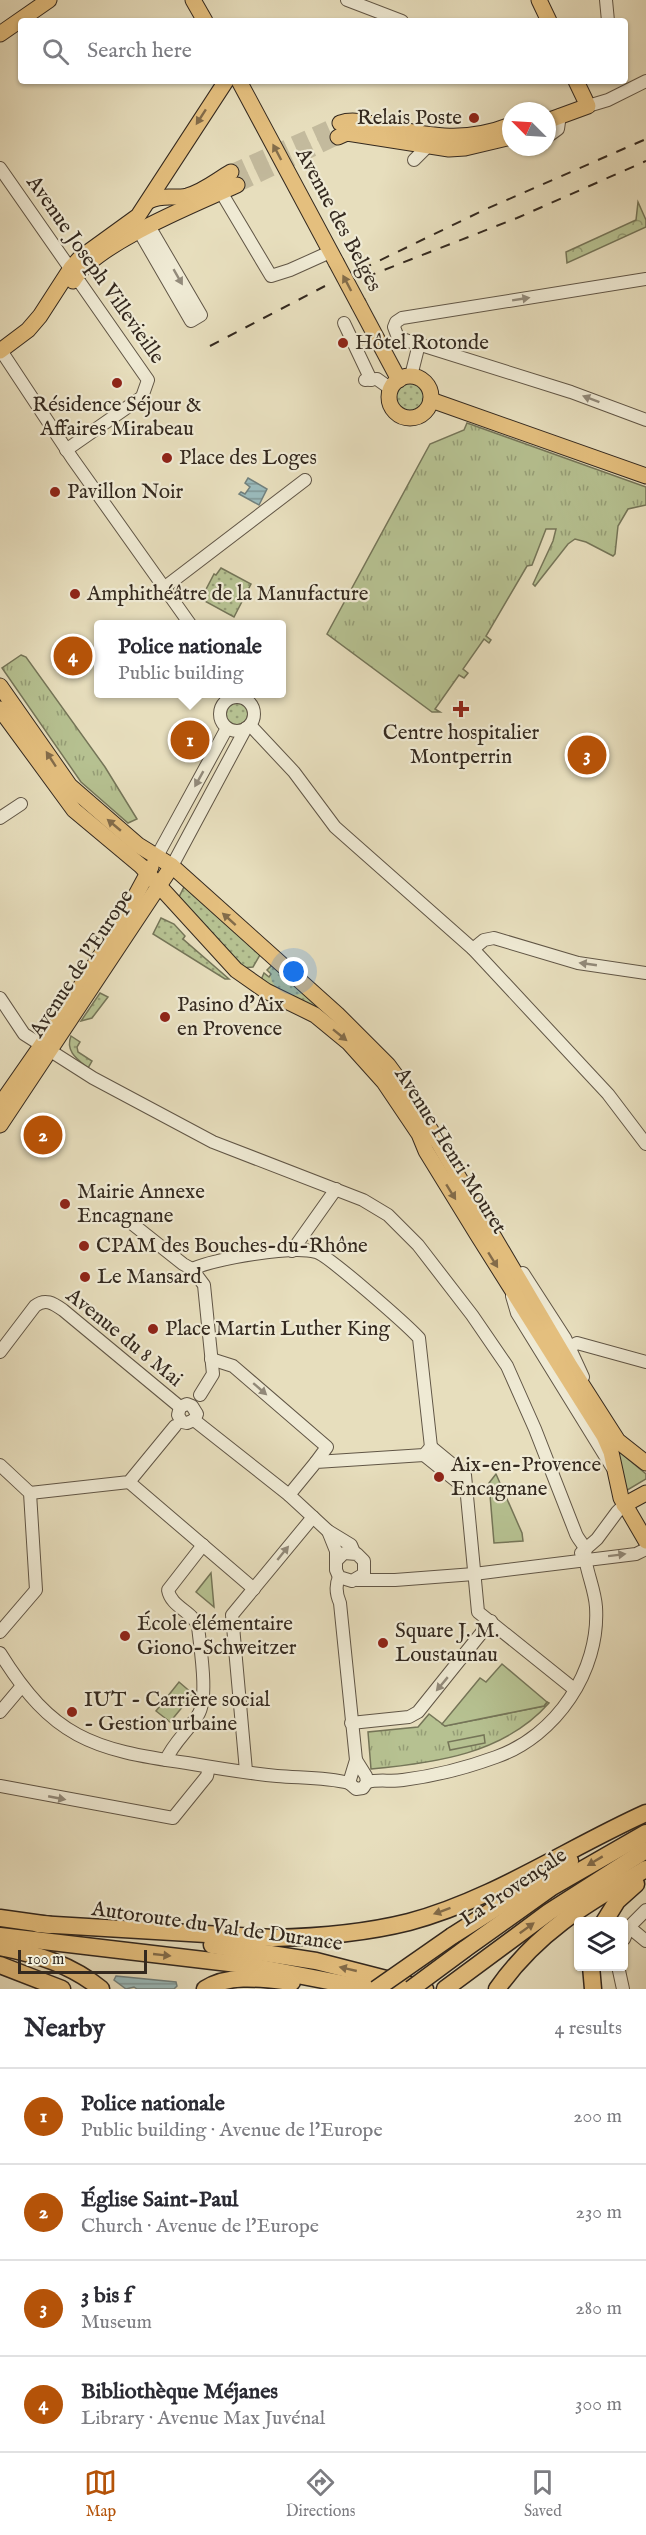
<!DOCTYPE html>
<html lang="en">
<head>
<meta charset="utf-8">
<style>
	body { margin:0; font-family:"IM FELL English",serif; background:#f7f7f7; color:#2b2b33 }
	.controls { position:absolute; right:18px; bottom:18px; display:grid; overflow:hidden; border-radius:6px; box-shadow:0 2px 4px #0004 }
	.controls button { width:54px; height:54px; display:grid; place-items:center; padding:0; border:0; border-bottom:2px solid #e1e1e2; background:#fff; color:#2b2b33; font:30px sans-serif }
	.compass { position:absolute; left:502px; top:102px; width:54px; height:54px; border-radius:50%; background:#fff; box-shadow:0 2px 4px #0004; rotate:294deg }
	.scale { position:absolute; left:18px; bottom:15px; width:129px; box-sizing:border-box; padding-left:6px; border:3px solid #34291f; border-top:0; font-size:16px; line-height:21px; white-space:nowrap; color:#34291f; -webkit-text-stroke:4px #efead4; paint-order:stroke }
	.you { position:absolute; left:294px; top:972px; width:21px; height:21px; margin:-15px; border:4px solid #fff; border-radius:50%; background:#1a73e8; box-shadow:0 0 0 9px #1a73e833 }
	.badge { display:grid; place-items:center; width:39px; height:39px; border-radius:50%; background:#b45309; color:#fff; font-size:20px; font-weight:700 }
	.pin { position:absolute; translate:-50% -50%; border:3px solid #fff; box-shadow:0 2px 6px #0006 }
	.popup { position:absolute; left:94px; top:620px; width:192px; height:78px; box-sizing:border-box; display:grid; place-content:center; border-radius:6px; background:#fff; filter:drop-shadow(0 2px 4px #0005); font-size:20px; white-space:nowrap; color:#7c7c81 }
	.popup b { font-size:22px; color:#2b2b33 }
	.popup::after { content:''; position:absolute; left:50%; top:100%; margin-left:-12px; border:12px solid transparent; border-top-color:#fff }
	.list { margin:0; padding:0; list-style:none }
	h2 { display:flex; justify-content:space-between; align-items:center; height:78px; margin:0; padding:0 24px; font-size:26px }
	h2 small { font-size:20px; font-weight:400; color:#7c7c81 }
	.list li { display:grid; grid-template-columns:39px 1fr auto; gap:18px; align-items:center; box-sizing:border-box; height:96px; padding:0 24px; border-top:2px solid #e1e1e2 }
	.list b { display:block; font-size:22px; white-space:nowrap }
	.list p { margin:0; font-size:20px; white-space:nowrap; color:#7c7c81 }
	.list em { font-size:20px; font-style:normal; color:#7c7c81 }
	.icon { flex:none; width:33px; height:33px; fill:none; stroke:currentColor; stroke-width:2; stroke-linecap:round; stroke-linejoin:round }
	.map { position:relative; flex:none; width:646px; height:1989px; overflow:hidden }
	.search { position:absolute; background:#fff; box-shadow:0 2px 4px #0004; left:18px; right:18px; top:18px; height:66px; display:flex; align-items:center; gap:15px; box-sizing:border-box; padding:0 21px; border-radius:6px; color:#7c7c81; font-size:22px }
	.sheet { height:462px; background:#fff }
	nav { display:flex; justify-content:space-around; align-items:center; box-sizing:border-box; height:84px; border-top:2px solid #e1e1e2; background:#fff; font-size:16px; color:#7c7c81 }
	nav a { display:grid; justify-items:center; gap:3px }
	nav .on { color:#b45309 }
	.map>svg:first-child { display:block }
	.grass { fill:url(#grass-dots); stroke:#757558; stroke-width:1.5 }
	.forest { fill:url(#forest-crowns); stroke:#757558; stroke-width:1.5 }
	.park { fill:url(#park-tufts); stroke:#757558; stroke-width:1.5 }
	.garden { fill:#b6c191; stroke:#757558; stroke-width:1.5 }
	.water { fill:url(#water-rules); stroke:#71807d; stroke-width:1.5 }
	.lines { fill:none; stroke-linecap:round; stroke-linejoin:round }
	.major-tunnel { stroke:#c3ba9d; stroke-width:15; stroke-dasharray:15 8; stroke-linecap:butt }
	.minor-casing { stroke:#615646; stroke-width:14 }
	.major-casing { stroke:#34291f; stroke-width:17 }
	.highway-casing { stroke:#34291f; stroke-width:19 }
	.minor { stroke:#efead4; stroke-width:12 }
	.major { stroke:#e4bf7e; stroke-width:15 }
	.highway { stroke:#e4bf7e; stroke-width:16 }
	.rail { stroke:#34291f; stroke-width:2; stroke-dasharray:10 10; stroke-linecap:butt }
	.major-bridge-casing { stroke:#34291f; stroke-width:17; stroke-linecap:butt }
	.highway-bridge-casing { stroke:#34291f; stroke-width:19; stroke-linecap:butt }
	.major-bridge { stroke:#e4bf7e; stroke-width:15 }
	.highway-bridge { stroke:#e4bf7e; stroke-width:16 }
	.oneway { fill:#836c4a }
	.oneway2 { fill:#928a7a }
	.poi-dot { fill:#8f2418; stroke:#efead4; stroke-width:2 }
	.labels { text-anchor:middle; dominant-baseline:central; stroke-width:4.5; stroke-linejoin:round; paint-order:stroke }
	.poi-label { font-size:21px; fill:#34291f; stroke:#efead4; text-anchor:start }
	.street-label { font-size:21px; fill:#34291f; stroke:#efead4 }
</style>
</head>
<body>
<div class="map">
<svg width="646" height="1989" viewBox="0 0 646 1989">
	<defs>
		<pattern id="grass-dots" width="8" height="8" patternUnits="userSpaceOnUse" patternTransform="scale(1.5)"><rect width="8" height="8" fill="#b6c191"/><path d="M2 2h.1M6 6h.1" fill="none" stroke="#959d76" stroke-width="1.8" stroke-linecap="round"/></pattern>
		<pattern id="forest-crowns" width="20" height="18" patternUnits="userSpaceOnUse" patternTransform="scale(1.5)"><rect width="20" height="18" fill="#b6c191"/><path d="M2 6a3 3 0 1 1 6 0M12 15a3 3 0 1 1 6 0" fill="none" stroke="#959d76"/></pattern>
		<pattern id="park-tufts" width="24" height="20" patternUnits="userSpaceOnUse" patternTransform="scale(1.5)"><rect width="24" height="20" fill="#b6c191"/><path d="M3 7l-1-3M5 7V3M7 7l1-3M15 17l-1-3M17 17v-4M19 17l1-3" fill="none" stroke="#959d76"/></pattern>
		<pattern id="water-rules" width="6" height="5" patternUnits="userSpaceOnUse" patternTransform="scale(1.5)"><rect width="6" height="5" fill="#9ababb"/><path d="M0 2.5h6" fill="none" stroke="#7e9797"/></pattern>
	</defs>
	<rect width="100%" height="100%" fill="#e7debd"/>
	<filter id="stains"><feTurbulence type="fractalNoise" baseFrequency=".00333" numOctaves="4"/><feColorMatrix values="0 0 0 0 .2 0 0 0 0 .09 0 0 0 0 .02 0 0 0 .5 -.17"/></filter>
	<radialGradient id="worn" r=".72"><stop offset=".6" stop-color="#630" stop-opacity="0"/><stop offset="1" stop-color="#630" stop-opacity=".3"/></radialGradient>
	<g class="grass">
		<circle cx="410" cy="398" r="15"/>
		<polygon points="221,568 251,584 234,617 201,599 214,574 216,575"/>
		<circle cx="236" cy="713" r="12"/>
		<polygon points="185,885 260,955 253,967 242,968 179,897"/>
		<polygon points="161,918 174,924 185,936 183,939 229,979 225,979 153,934"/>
		<polygon points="272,965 351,1036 377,1067 261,980 264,973 269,977 271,974 267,970"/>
		<polygon points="100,993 108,997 92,1018 81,1021"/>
		<path d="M71,1036l9,6 -3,5 1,5 14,9 -4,7c-11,-9 -23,-17 -17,-32z"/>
	</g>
	<polygon class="forest" points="638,202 646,220 646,227 567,263 566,252 636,220"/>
	<g class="park">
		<polygon points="467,423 646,487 646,505 628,509 618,526 615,554 613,556 586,542 575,539 568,544 535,586 533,584 553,541 556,529 546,529 532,565 527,566 486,636 491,640 489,643 484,639 463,669 468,673 464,678 459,675 435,709 440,712 432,712 327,634 430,444 464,430"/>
		<polygon points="21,655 26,657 105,767 137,819 128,823 81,782 2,668"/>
		<path d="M547,1702l2,1c-45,51 -114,60 -178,66l-3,-37 50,-5 11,-13 16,12 99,-20z"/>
	</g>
	<g class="garden">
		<polygon points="617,1450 646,1474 646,1479 624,1492"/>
		<polygon points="496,1474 522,1533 523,1541 494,1543 489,1483"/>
		<polygon points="211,1573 214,1607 196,1592"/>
		<polygon points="502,1664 547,1702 544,1706 445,1726 442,1724 480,1678 486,1682"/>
		<polygon points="179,1682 193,1694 170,1722 156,1711"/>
		<polygon points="484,1735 485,1743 450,1750 448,1742"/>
	</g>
	<g class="water">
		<polygon points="248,478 267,489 259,505 239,494 241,492 245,494 250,487 245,483"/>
		<polygon points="116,1976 176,1982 177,1986 174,1989 137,1989 134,1987 126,1989 114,1980"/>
	</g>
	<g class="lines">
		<g class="major-tunnel">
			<polyline points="231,172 340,123"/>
			<polyline points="237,185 338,137"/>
		</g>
		<g class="minor-casing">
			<g id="minor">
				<polyline points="347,0 402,21"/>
				<polyline points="606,0 608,21"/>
				<polyline points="588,106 608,100 646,81"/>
				<polyline points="547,137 558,129 560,115"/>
				<polyline points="414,160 425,149 424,137"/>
				<polyline points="0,168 148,380 142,397 66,450"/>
				<polyline points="221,192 271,276 290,270 330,252"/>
				<polyline points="139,231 191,321 201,315 149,226"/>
				<polyline points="646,279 402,318 396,322 394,327 397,335 402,339 571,392 646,420"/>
				<polyline points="344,323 371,380"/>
				<polyline points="0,349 72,458 190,624"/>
				<polyline points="411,376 419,344"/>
				<polyline points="365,380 377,379 391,389"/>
				<polyline points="165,587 305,480"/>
				<circle cx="237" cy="714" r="17"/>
				<polyline points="250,725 294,772 335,827 473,949 608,1094 646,1144"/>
				<polyline points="0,818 21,804"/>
				<polyline points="156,858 227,728"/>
				<polyline points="172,866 246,728"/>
				<polyline points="473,949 484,940 494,938 578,963 646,973"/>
				<path d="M0,998l24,36 69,44 120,64 150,58 25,15 30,30 54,70 35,51 28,63 41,105c2,5 8,11 9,15 1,5 0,10 1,14 3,15 9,29 10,44 4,64 -40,129 -100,150 -30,11 -62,19 -93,23 -12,2 -24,-1 -36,2"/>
				<polyline points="130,1222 183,1264 192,1269 204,1285 213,1374 200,1395"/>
				<polyline points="292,1251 336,1189"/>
				<path d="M192,1269c23,-10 100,-24 124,-17 12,3 91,73 103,86l12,109"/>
				<polyline points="523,1273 565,1338 583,1377"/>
				<polyline points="512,1296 517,1313 612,1467"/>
				<polyline points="565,1350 577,1343 646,1362"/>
				<path d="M0,1352l35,-46c10,-8 18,-3 28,4l117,97"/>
				<polyline points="211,1359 233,1366 327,1447 316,1462"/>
				<polyline points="180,1407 178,1415 182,1422 187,1423 194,1420"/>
				<polyline points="180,1407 187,1404 192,1406 197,1414 194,1420"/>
				<polyline points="194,1420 289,1495 328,1531 351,1545 354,1552"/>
				<polyline points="431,1447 465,1475 478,1612 574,1689"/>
				<polyline points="424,1455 465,1488"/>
				<polyline points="0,1465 30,1493 36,1590 0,1632"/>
				<polyline points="129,1482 254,1589"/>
				<polyline points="30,1493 129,1482 175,1426"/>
				<polyline points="289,1495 316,1462 424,1455 431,1447"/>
				<polyline points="328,1531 336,1551 336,1570 339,1577 352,1581 364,1574 364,1561 357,1554 344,1553 337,1560"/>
				<polyline points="581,1553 597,1539 617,1512 624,1505"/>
				<path d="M339,1577c-4,9 -3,17 1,26l16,157 -7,23"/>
				<polyline points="357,1580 395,1580 474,1574 636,1554 646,1549"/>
				<path d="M0,1653c52,84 92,97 187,110 29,5 60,10 90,13 24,2 49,1 72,7"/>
				<polyline points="0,1712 22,1686"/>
				<polyline points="351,1723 409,1717 418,1712 491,1621"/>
				<path d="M166,1760c7,-17 22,-29 32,-45 11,-17 2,-68 0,-89 -6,-15 -27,-19 -30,-36l35,-45"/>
				<polyline points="246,1771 232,1615 313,1517"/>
				<polyline points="349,1783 356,1789 363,1788 367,1782 366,1776 356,1760"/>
				<polyline points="0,1786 173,1818 207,1776 209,1767"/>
				<polyline points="646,1910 629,1927 646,1941"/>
				<polyline points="624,1939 629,1927"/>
				<polyline points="618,1966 623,1989"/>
			</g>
		</g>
		<g class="major-casing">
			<g id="major">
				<polyline points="193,0 205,21"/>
				<polyline points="539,0 549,21"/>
				<polyline points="0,34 49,0"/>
				<polyline points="239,81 336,262"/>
				<polyline points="547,121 588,106 576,81"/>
				<path d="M340,123c15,-5 31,1 46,4 46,9 79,16 125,-2"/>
				<polyline points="338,137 347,133 449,149 465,148 511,137"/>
				<path d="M149,201c13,-7 24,-2 38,-5 16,-4 30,-16 44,-24"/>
				<path d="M73,281c23,-38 123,-77 164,-96"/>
				<polyline points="359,305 399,380"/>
				<polyline points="0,351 28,330 40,316 71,268 80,258 138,216 226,81"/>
				<circle cx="410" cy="397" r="21"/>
				<polyline points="431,400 646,476"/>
				<polyline points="0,686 70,786 138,845 172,866 337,1014 388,1065 402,1084 435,1137 570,1366 618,1441 646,1463"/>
				<polyline points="0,709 74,810 141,866 236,970 266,991 315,1015 349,1043 384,1082 419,1134 426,1151 477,1234 604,1436 611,1452 621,1498 646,1541"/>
				<polyline points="0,1105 59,1020 117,930 151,867"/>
				<polyline points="0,1125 172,866"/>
				<polyline points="624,1505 646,1493"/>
			</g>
		</g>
		<g class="highway-casing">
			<g id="highway">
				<polyline points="0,1918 50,1925"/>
				<polyline points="604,1922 617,1901 636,1884"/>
				<path d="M38,1924l235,14c46,-1 92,-5 136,-16 83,-22 159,-74 237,-109"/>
				<polyline points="0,1936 246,1965 370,1989"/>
				<polyline points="452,1936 570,1861"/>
				<polyline points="212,1945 316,1961 425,1989"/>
				<path d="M0,1947c37,7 72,18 101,42"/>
				<polyline points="465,1949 552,1887 646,1833"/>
				<polyline points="0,1965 62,1989"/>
				<polyline points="591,1966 593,1989"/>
				<path d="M205,1989c25,-16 59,-10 87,-7"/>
				<polyline points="445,1989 549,1912 646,1850"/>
				<path d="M497,1989c41,-58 89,-85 149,-120"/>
			</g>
		</g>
		<use href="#minor" class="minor"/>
		<use href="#major" class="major"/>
		<use href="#highway" class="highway"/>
		<g class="rail">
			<polyline points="362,269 484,210 646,139"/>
			<polyline points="366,277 517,218 646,161"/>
			<polyline points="210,346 325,286"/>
		</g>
		<g class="major-bridge-casing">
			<polyline id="major-bridge" points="336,262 359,305"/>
		</g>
		<g class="highway-bridge-casing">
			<g id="highway-bridge">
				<polyline points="376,1989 452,1936"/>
				<polyline points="411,1989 465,1949"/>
			</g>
		</g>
		<use href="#major-bridge" class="major-bridge"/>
		<use href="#highway-bridge" class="highway-bridge"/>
	</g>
	<defs><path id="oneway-solid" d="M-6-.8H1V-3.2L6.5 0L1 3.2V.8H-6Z" transform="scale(1.5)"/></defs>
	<g class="oneway">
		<use href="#oneway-solid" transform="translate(201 117) rotate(123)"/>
		<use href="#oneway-solid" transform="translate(277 152) rotate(-118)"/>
		<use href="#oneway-solid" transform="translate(347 283) rotate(-118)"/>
		<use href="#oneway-solid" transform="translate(51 759) rotate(-123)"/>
		<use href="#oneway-solid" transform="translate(114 825) rotate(-140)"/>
		<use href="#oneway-solid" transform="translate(229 919) rotate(-138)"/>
		<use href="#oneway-solid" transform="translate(340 1035) rotate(39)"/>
		<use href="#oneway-solid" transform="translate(451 1192) rotate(58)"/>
		<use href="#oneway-solid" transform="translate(493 1260) rotate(58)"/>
		<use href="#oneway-solid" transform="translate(595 1861) rotate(149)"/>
		<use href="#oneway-solid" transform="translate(442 1911) rotate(160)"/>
		<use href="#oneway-solid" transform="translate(527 1928) rotate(-36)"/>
		<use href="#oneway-solid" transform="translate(162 1955) rotate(6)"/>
		<use href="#oneway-solid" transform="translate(348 1969) rotate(-167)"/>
	</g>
	<g class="oneway2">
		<use href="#oneway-solid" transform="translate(178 277) rotate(60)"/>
		<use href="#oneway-solid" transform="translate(521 299) rotate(-9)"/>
		<use href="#oneway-solid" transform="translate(591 399) rotate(-159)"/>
		<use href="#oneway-solid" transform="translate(199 779) rotate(119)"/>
		<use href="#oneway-solid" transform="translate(588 964) rotate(-172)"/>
		<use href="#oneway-solid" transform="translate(260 1389) rotate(41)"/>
		<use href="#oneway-solid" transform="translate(283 1553) rotate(-51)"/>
		<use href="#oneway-solid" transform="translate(617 1555) rotate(-7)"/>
		<use href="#oneway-solid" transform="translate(442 1684) rotate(130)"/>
		<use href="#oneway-solid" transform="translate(57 1798) rotate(11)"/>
	</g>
	<g class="poi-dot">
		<circle cx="474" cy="118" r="6"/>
		<circle cx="343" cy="343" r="6"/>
		<circle cx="117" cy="383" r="6"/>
		<circle cx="167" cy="458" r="6"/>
		<circle cx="55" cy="492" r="6"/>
		<circle cx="75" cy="594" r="6"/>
		<path d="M458 700h6v6h6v6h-6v6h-6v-6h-6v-6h6z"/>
		<circle cx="165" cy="1017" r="6"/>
		<circle cx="65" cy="1204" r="6"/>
		<circle cx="84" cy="1246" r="6"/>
		<circle cx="85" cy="1277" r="6"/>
		<circle cx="153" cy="1329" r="6"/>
		<circle cx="439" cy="1477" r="6"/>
		<circle cx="125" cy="1636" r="6"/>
		<circle cx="383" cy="1643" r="6"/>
		<circle cx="72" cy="1712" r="6"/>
	</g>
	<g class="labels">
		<g class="poi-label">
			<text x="462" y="118" text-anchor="end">Relais Poste</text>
			<text x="355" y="343">Hôtel Rotonde</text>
			<text x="117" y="405" text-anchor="middle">Résidence Séjour &amp;<tspan x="117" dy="24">Affaires Mirabeau</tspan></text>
			<text x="179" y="458">Place des Loges</text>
			<text x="67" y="492">Pavillon Noir</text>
			<text x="87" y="594">Amphithéâtre de la Manufacture</text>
			<text x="461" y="733" text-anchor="middle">Centre hospitalier<tspan x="461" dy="24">Montperrin</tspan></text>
			<text x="177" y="1005">Pasino d'Aix<tspan x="177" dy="24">en Provence</tspan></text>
			<text x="77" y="1192">Mairie Annexe<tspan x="77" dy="24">Encagnane</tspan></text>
			<text x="96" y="1246">CPAM des Bouches-du-Rhône</text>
			<text x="97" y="1277">Le Mansard</text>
			<text x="165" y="1329">Place Martin Luther King</text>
			<text x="451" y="1465">Aix-en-Provence<tspan x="451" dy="24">Encagnane</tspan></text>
			<text x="137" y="1624">École élémentaire<tspan x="137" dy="24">Giono-Schweitzer</tspan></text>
			<text x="395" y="1631">Square J. M.<tspan x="395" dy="24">Loustaunau</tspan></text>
			<text x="84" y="1700">IUT - Carrière social<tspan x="84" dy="24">- Gestion urbaine</tspan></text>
		</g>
		<g class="street-label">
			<text transform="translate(338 220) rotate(62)">Avenue des Belges</text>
			<text transform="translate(95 270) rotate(55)">Avenue Joseph Villevieille</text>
			<text transform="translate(82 964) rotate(-57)">Avenue de l'Europe</text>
			<text transform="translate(450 1151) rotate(58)">Avenue Henri Mouret</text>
			<text transform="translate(124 1338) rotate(39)">Avenue du 8 Mai</text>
			<text transform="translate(514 1888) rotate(-34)">La Provençale</text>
			<text transform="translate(217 1927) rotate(8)">Autoroute du Val de Durance</text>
		</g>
	</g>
	<rect width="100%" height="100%" filter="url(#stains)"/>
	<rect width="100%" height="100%" fill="url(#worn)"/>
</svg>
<div class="controls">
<button><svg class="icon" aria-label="layers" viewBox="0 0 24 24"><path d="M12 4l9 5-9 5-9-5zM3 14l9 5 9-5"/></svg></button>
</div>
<svg class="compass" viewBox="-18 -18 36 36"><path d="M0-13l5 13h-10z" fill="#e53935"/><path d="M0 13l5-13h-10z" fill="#7c7c81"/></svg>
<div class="scale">100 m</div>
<div class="you"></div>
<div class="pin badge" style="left:190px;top:740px">1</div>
<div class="popup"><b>Police nationale</b>Public building</div>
<div class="pin badge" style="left:43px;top:1135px">2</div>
<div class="pin badge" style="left:587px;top:755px">3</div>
<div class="pin badge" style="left:73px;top:656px">4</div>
<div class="search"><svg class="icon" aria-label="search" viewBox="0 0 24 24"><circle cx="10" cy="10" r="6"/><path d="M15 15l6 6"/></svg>Search here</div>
</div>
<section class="sheet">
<h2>Nearby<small>4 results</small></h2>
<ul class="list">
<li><span class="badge">1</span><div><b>Police nationale</b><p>Public building · Avenue de l'Europe</p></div><em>200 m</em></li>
<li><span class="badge">2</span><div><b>Église Saint-Paul</b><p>Church · Avenue de l'Europe</p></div><em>230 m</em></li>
<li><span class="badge">3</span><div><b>3 bis f</b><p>Museum</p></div><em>280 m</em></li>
<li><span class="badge">4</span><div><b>Bibliothèque Méjanes</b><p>Library · Avenue Max Juvénal</p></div><em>300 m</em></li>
</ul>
</section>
<nav>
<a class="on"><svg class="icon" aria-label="map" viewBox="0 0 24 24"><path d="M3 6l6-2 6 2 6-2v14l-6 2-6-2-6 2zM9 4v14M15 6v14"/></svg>Map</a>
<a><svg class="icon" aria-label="directions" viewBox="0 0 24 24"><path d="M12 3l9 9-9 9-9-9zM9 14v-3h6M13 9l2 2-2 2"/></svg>Directions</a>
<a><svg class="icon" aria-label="saved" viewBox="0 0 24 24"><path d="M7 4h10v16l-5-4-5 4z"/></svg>Saved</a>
</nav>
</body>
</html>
